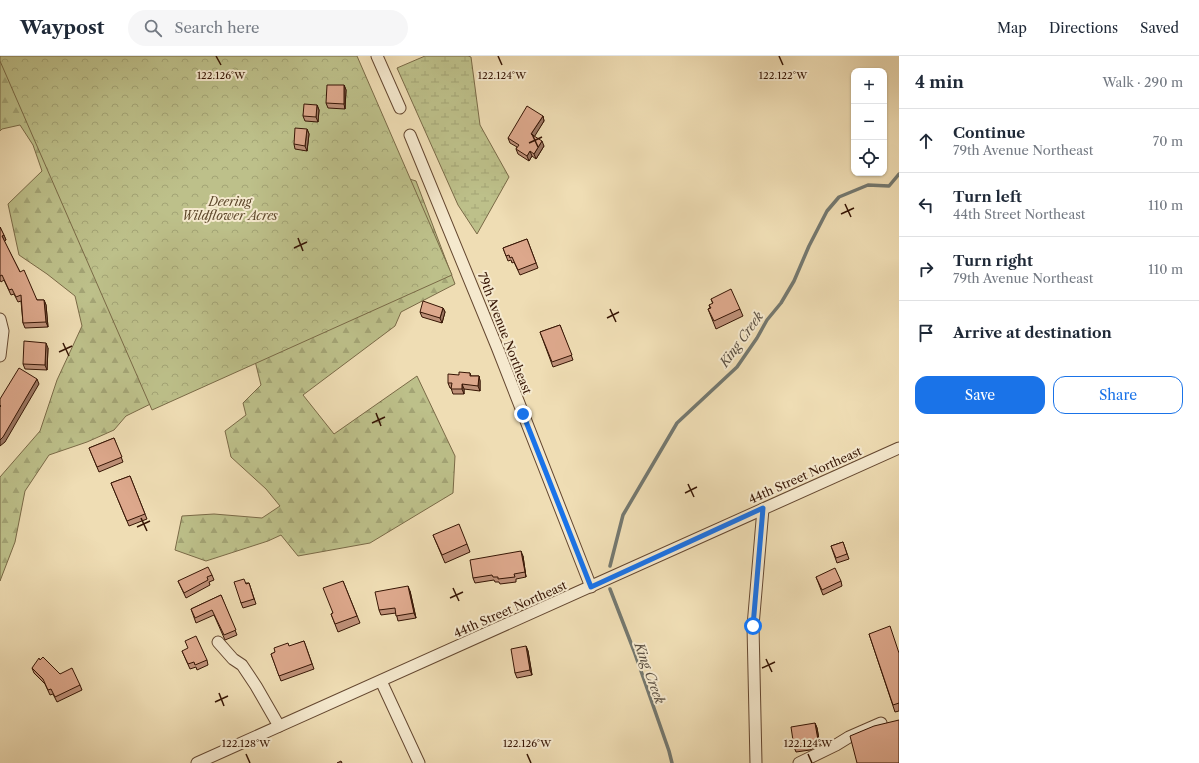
<!DOCTYPE html>
<html lang="en">
<head>
<meta charset="utf-8">
<style>
	body { margin:0; font-family:"Libre Caslon Text",serif; background:#f6f6f7; color:#1f2937 }
	.controls { position:absolute; right:12px; top:12px; display:grid; overflow:hidden; border-radius:8px; box-shadow:0 1px 3px #0004 }
	.controls button { width:36px; height:36px; display:grid; place-items:center; padding:0; border:0; border-bottom:1px solid #e0e1e3; background:#fff; color:#1f2937; font:20px sans-serif }
	.stop { position:absolute; width:12px; height:12px; margin:-9px; border:3px solid #1a73e8; border-radius:50%; background:#fff }
	.stop.end { background:#1a73e8; border-color:#fff; box-shadow:0 1px 4px #0008 }
	.list { margin:0; padding:0; list-style:none }
	h2 { display:flex; justify-content:space-between; align-items:center; height:52px; margin:0; padding:0 16px; font-size:17px }
	h2 small { font-size:13px; font-weight:400; color:#747a83 }
	.list li { display:grid; grid-template-columns:26px 1fr auto; gap:12px; align-items:center; box-sizing:border-box; height:64px; padding:0 16px; border-top:1px solid #e0e1e3 }
	.list b { display:block; font-size:15px; white-space:nowrap }
	.list p { margin:0; font-size:13px; white-space:nowrap; color:#747a83 }
	.list em { font-size:13px; font-style:normal; color:#747a83 }
	.actions { display:flex; gap:8px; padding:12px 16px }
	.actions a { flex:1; padding:9px 0; border:1px solid #1a73e8; border-radius:12px; text-align:center; font-size:14px; color:#1a73e8 }
	.actions .main { background:#1a73e8; color:#fff }
	.icon { flex:none; width:22px; height:22px; fill:none; stroke:currentColor; stroke-width:2; stroke-linecap:round; stroke-linejoin:round }
	.map { position:relative; flex:none; width:899px; height:707px; overflow:hidden }
	header { display:flex; align-items:center; gap:24px; box-sizing:border-box; height:56px; padding:0 20px; background:#fff; border-bottom:1px solid #e0e1e3 }
	header strong { font-size:19px }
	nav { display:flex; gap:22px; margin-inline-start:auto; font-size:14px }
	.search { width:280px; height:36px; background:#f6f6f7; display:flex; align-items:center; gap:10px; box-sizing:border-box; padding:0 14px; border-radius:22px; color:#747a83; font-size:15px }
	main { display:flex }
	aside { flex:1; background:#fff }
	.map>svg:first-child { display:block }
	.forest { fill:url(#forest-firs); stroke:#7a6a47 }
	.wetland { fill:url(#wetland-marsh); stroke:#7a6a47 }
	.park { fill:url(#park-crowns); stroke:#7a6a47 }
	.lines { fill:none; stroke-linecap:round; stroke-linejoin:round }
	.stream { stroke:#74786f; stroke-width:3.5 }
	.minor-casing { stroke:#644730; stroke-width:13 }
	.minor { stroke:#f5e9ce; stroke-width:11 }
	.wall { fill:#be9078; stroke:#361504 }
	.shaded-wall { fill:#9b7662; stroke:#361504 }
	.building { fill:#dda88c; stroke:#361504 }
	.route { stroke:#1a73e8; stroke-width:5 }
	.ticks { fill:none; stroke:#361504; stroke-width:1.5 }
	.labels { text-anchor:middle; dominant-baseline:central; stroke-width:4; stroke-linejoin:round; paint-order:stroke }
	.park-label { font-size:12px; font-style:italic; fill:#5e482c; stroke:#f5e9ce }
	.street-label { font-size:12px; fill:#361504; stroke:#f5e9ce }
	.water-label { font-size:13px; font-style:italic; fill:#5a4f42; stroke:#f5e9ce }
	.ticks-label { font-size:10px; text-anchor:middle; fill:#361504; stroke:#f5e9ce; stroke-width:4; stroke-linejoin:round; paint-order:stroke }
</style>
</head>
<body>
<header>
<strong>Waypost</strong>
<div class="search"><svg class="icon" aria-label="search" viewBox="0 0 24 24"><circle cx="10" cy="10" r="6"/><path d="M15 15l6 6"/></svg>Search here</div>
<nav><a>Map</a><a>Directions</a><a>Saved</a></nav>
</header>
<main>
<div class="map">
<svg width="899" height="707" viewBox="0 0 899 707">
	<defs>
		<pattern id="forest-firs" width="22" height="20" patternUnits="userSpaceOnUse"><rect width="22" height="20" fill="#bdc08a"/><path d="M5 1l3.5 6h-7zM16 11l3.5 6h-7z" fill="#a3a475"/></pattern>
		<pattern id="wetland-marsh" width="20" height="14" patternUnits="userSpaceOnUse"><rect width="20" height="14" fill="#bdc08a"/><path d="M1 5h8M5 5V1M11 12h8M15 12V8" fill="none" stroke="#a3a475"/></pattern>
		<pattern id="park-crowns" width="20" height="18" patternUnits="userSpaceOnUse"><rect width="20" height="18" fill="#bdc08a"/><path d="M2 6a3 3 0 1 1 6 0M12 15a3 3 0 1 1 6 0" fill="none" stroke="#a3a475"/></pattern>
	</defs>
	<rect width="100%" height="100%" fill="#efddb4"/>
	<filter id="stains"><feTurbulence type="fractalNoise" baseFrequency=".005" numOctaves="4"/><feColorMatrix values="0 0 0 0 .2 0 0 0 0 .09 0 0 0 0 .02 0 0 0 .5 -.17"/></filter>
	<radialGradient id="worn" r=".72"><stop offset=".6" stop-color="#630" stop-opacity="0"/><stop offset="1" stop-color="#630" stop-opacity=".3"/></radialGradient>
	<polygon class="forest" points="0,0 416,125 455,228 401,256 395,270 303,339 334,378 417,320 455,400 453,437 370,487 298,500 281,479 268,485 206,505 175,494 182,460 214,458 262,462 280,450 266,433 231,401 225,375 246,359 243,347 261,329 254,301 228,310 126,360 114,374 87,386 49,399 25,435 15,486 0,525 0,421 40,375 57,324 82,270 75,240 47,218 19,199 8,148 42,115 33,89 20,69 2,73 0,75"/>
	<polygon class="wetland" points="425,0 468,0 471,1 480,69 509,121 477,178 458,149 397,12"/>
	<polygon class="park" points="0,0 357,0 452,219 152,354 0,5"/>
	<g class="lines">
		<g class="stream">
			<polyline points="610,510 623,459 677,367 737,311 757,282 767,264 781,247 794,225 809,190 827,155 839,141 868,129 889,130 899,118"/>
			<polyline points="610,533 634,595 669,695 672,707"/>
		</g>
		<g class="minor-casing">
			<g id="minor">
				<polyline points="377,0 400,52"/>
				<polyline points="410,79 497,291 591,531"/>
				<polyline points="0,263 3,275 0,300"/>
				<polyline points="218,586 233,603 242,609 256,630 279,670"/>
				<polyline points="381,625 419,707"/>
				<polyline points="197,707 899,392"/>
				<polyline points="756,707 753,570 763,453"/>
				<polyline points="799,707 836,689 849,681 881,667"/>
			</g>
		</g>
		<use href="#minor" class="minor"/>
	</g>
	<g class="wall">
		<polygon points="344,29 346,34 345,53 328,52 326,47"/>
		<polygon points="317,49 319,54 318,66 305,65 303,60"/>
		<polygon points="543,60 544,65 534,80 544,90 536,103 532,100 529,105 518,98 516,93 517,91 510,87 508,82"/>
		<polygon points="307,73 309,78 307,95 295,93 294,88"/>
		<polygon points="0,171 6,184 4,185 20,216 37,244 44,244 46,249 48,271 25,272 23,267 21,245 18,246 14,238 11,239 4,224 1,226 0,224"/>
		<polygon points="527,183 538,212 520,219 514,206 512,207 511,204 508,205 503,192"/>
		<polygon points="711,243 740,253 743,260 716,273 708,253 710,252 709,249 713,248"/>
		<polygon points="443,252 445,256 442,267 422,261 420,256"/>
		<polygon points="560,269 573,304 553,311 540,276"/>
		<polygon points="48,292 47,314 25,313 23,308"/>
		<polygon points="470,317 471,320 479,320 480,325 480,335 464,333 464,338 453,338 451,332 450,332 448,327 459,319"/>
		<polygon points="114,382 123,406 99,416 89,392"/>
		<polygon points="130,420 147,463 129,470 111,427"/>
		<polygon points="433,479 467,488 470,496 445,507"/>
		<polygon points="843,486 849,503 837,507 831,490"/>
		<polygon points="523,500 526,521 516,523 516,526 500,528 499,526 495,526 494,524 475,527 473,522"/>
		<polygon points="212,519 214,524 209,526 210,529 186,542 178,525"/>
		<polygon points="816,521 841,525 842,530 823,539"/>
		<polygon points="343,525 360,567 338,576 331,558 333,557"/>
		<polygon points="246,527 249,527 256,548 243,552 241,547"/>
		<polygon points="410,535 416,562 398,565 396,557 381,559 379,554"/>
		<polygon points="221,539 237,579 225,584 214,559 196,567 191,553"/>
		<polygon points="869,578 899,596 899,655 895,656"/>
		<polygon points="304,585 314,613 281,625 271,598"/>
		<polygon points="526,590 528,595 532,619 517,622 515,617"/>
		<polygon points="182,595 207,604 208,609 197,614 196,611 190,613"/>
		<polygon points="40,604 60,618 80,629 82,634 57,646 53,638 50,639 45,628 34,617 32,612"/>
		<polygon points="815,667 817,672 820,689 810,694 796,696 794,691"/>
	</g>
	<g class="shaded-wall">
		<polygon points="344,29 346,34 345,53 344,48"/>
		<polygon points="317,49 319,54 318,66 316,61"/>
		<polygon points="543,60 544,65 533,83 531,78"/>
		<polygon points="307,73 309,78 307,95 305,90"/>
		<polygon points="542,85 544,90 536,103 534,98"/>
		<polygon points="530,95 532,100 529,105 527,100"/>
		<polygon points="4,179 6,184 4,185 2,180"/>
		<polygon points="44,244 46,249 48,271 46,266"/>
		<polygon points="443,252 445,256 442,267 440,262"/>
		<polygon points="46,287 48,292 47,314 45,309"/>
		<polygon points="479,320 480,325 480,335 478,330"/>
		<polygon points="37,323 39,328 5,386 0,390 0,384"/>
		<polygon points="462,328 464,333 464,338 462,333"/>
		<polygon points="521,495 523,500 526,521 525,516"/>
		<polygon points="408,530 410,535 416,562 414,557"/>
		<polygon points="526,590 528,595 532,619 530,614"/>
		<polygon points="815,667 817,672 820,689 818,684"/>
	</g>
	<g class="building">
		<polygon points="327,29 344,29 344,48 326,47"/>
		<polygon points="304,48 317,49 316,61 303,60"/>
		<polygon points="527,50 543,60 531,78 542,85 534,98 530,95 527,100 516,93 519,89 508,82"/>
		<polygon points="295,72 307,73 305,90 294,88"/>
		<polygon points="0,171 4,179 2,180 20,216 24,214 37,244 44,244 46,266 23,267 21,239 16,241 12,233 9,234 2,219 0,220"/>
		<polygon points="527,183 536,207 518,214 512,201 510,202 509,199 506,200 503,192"/>
		<polygon points="731,233 740,253 714,265 708,253 711,252 709,249 713,247 711,243"/>
		<polygon points="423,245 443,252 440,262 420,256"/>
		<polygon points="560,269 572,299 552,306 540,276"/>
		<polygon points="24,285 46,287 45,309 23,308"/>
		<polygon points="19,312 37,323 3,381 0,384 0,351 1,350 0,349 0,343"/>
		<polygon points="459,316 470,317 470,320 479,320 478,330 462,328 462,333 451,333 452,327 448,327 448,318 459,319"/>
		<polygon points="114,382 122,401 97,411 89,392"/>
		<polygon points="130,420 145,458 127,465 111,427"/>
		<polygon points="459,468 467,488 442,499 433,479"/>
		<polygon points="843,486 847,498 836,502 831,490"/>
		<polygon points="521,495 525,516 514,518 515,521 498,523 498,521 493,521 492,519 473,522 470,504"/>
		<polygon points="208,511 212,519 207,521 208,524 184,537 178,525"/>
		<polygon points="835,512 841,525 822,534 816,521"/>
		<polygon points="244,523 246,528 249,527 254,543 241,547 234,526"/>
		<polygon points="343,525 357,560 335,568 331,558 333,557 323,532"/>
		<polygon points="408,530 414,557 396,560 395,552 379,554 375,536"/>
		<polygon points="221,539 236,574 224,579 212,554 195,562 191,553"/>
		<polygon points="890,570 899,597 899,647 893,649 869,578"/>
		<polygon points="196,580 207,604 195,609 194,606 188,608 182,595 188,592 185,585"/>
		<polygon points="304,585 312,608 279,620 271,598 275,596 274,592 288,587 289,590"/>
		<polygon points="526,590 530,614 515,617 511,593"/>
		<polygon points="43,601 60,618 72,612 80,629 55,641 51,633 48,634 43,623 32,612 39,602 40,604"/>
		<polygon points="899,664 899,707 857,707 850,680 874,670"/>
		<polygon points="815,667 818,684 808,689 794,691 791,671"/>
		<polygon points="341,705 342,707 337,707"/>
	</g>
	<g class="lines">
		<polyline class="route" points="523,358 591,531 763,452 753,570"/>
	</g>
	<path class="ticks" d="M216,0l5,9M498,0l4,9M779,0l4,9M532,78l6,13M529,87l13,-6M845,148l6,13M841,158l13,-6M298,182l5,13M294,192l13,-6M610,253l6,13M607,262l12,-6M63,287l6,13M59,296l13,-6M376,357l5,13M372,367l13,-6M688,428l6,13M685,437l12,-6M141,462l6,13M137,471l13,-6M453,532l6,13M450,542l13,-6M766,603l6,13M762,612l13,-6M219,637l5,13M215,646l13,-6M246,698l4,9M527,698l4,9M808,698l4,9"/>
	<g class="labels">
		<g class="park-label">
			<text x="230" y="145">Deering<tspan x="230" dy="14">Wildflower Acres</tspan></text>
		</g>
		<g class="street-label">
			<text transform="translate(505 277) rotate(69)">79th Avenue Northeast</text>
			<text transform="translate(805 419) rotate(-24)">44th Street Northeast</text>
			<text transform="translate(510 553) rotate(-24)">44th Street Northeast</text>
		</g>
		<g class="water-label">
			<text transform="translate(741 283) rotate(-54)">King Creek</text>
			<text transform="translate(650 617) rotate(70)">King Creek</text>
		</g>
	</g>
	<g class="ticks-label">
		<text x="783" y="23">122.122°W</text>
		<text x="221" y="23">122.126°W</text>
		<text x="502" y="23">122.124°W</text>
		<text x="246" y="691">122.128°W</text>
		<text x="527" y="691">122.126°W</text>
		<text x="808" y="691">122.124°W</text>
	</g>
	<rect width="100%" height="100%" filter="url(#stains)"/>
	<rect width="100%" height="100%" fill="url(#worn)"/>
</svg>
<div class="controls">
<button>+</button>
<button>−</button>
<button><svg class="icon" aria-label="locate" viewBox="0 0 24 24"><circle cx="12" cy="12" r="6"/><path d="M12 2v4M12 18v4M2 12h4M18 12h4"/></svg></button>
</div>
<div class="stop" style="left:753px;top:570px"></div>
<div class="stop end" style="left:523px;top:358px"></div>
</div>
<aside>
<h2>4 min<small>Walk · 290 m</small></h2>
<ul class="list">
<li><svg class="icon" aria-label="ahead" viewBox="0 0 24 24"><path d="M12 20V5M6 11l6-6 6 6"/></svg><div><b>Continue</b><p>79th Avenue Northeast</p></div><em>70 m</em></li>
<li><svg class="icon" aria-label="left" viewBox="0 0 24 24"><path d="M17 20v-9H6M10 6l-5 5 5 5"/></svg><div><b>Turn left</b><p>44th Street Northeast</p></div><em>110 m</em></li>
<li><svg class="icon" aria-label="right" viewBox="0 0 24 24"><path d="M7 20v-9h11M14 6l5 5-5 5"/></svg><div><b>Turn right</b><p>79th Avenue Northeast</p></div><em>110 m</em></li>
<li><svg class="icon" aria-label="arrive" viewBox="0 0 24 24"><path d="M6 21V4h12l-3 4 3 4H6"/></svg><div><b>Arrive at destination</b></div></li>
</ul>
<div class="actions"><a class="main">Save</a><a>Share</a></div>
</aside>
</main>
</body>
</html>
